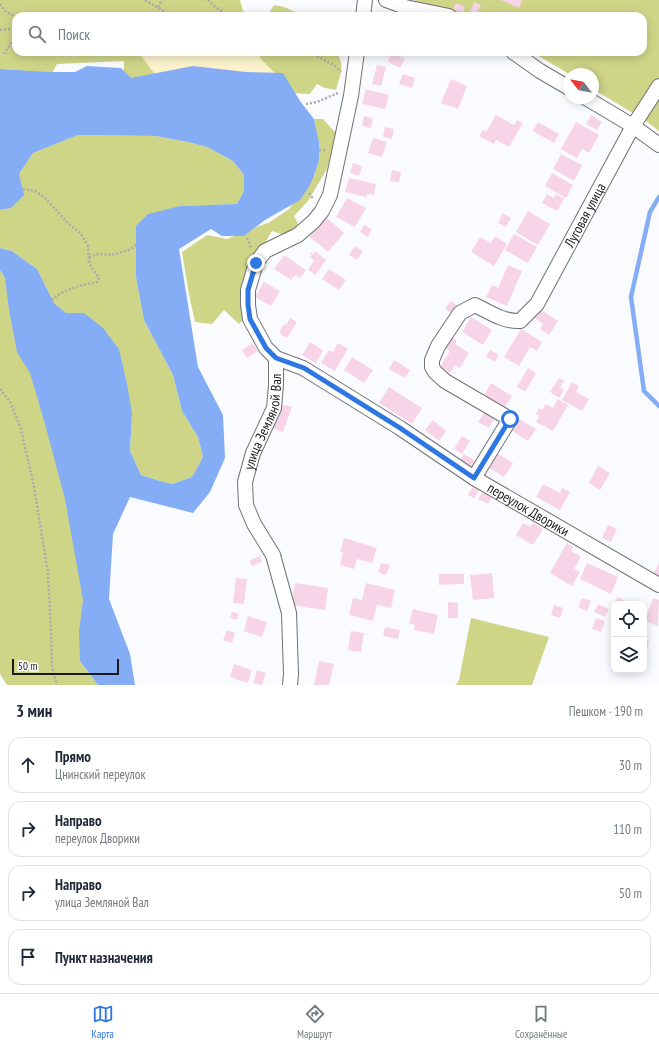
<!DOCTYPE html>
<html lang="ru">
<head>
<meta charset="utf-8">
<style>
	body { margin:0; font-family:"PT Sans Narrow",sans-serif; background:#f2f2f3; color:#1f2937 }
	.controls { position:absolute; right:12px; bottom:12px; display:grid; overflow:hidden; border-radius:8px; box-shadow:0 2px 10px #0003 }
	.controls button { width:36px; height:36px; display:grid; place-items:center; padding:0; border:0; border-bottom:1px solid #e0e1e3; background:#fff; color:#1f2937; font:20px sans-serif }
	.compass { position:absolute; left:563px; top:68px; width:36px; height:36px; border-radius:50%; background:#fff; box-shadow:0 2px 10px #0003; rotate:301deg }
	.scale { position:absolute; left:12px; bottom:10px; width:107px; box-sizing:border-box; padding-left:4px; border:2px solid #1a1b1c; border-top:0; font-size:11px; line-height:14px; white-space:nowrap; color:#1a1b1c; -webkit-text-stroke:3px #fff; paint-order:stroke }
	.stop { position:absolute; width:12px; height:12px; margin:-9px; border:3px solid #2e77e3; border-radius:50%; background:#fff }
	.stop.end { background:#2e77e3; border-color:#fff; box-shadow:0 1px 4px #0008 }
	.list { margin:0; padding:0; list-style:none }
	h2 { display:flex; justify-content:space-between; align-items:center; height:52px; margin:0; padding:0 16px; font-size:17px }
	h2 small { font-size:13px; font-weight:400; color:#747a83 }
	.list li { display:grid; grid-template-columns:26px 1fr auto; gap:12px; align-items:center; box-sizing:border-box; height:56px; margin:0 8px 8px; padding:0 8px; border:1px solid #e0e1e3; border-radius:12px }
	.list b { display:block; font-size:15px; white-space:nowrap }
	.list p { margin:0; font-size:13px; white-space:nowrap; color:#747a83 }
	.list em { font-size:13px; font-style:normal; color:#747a83 }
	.icon { flex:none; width:22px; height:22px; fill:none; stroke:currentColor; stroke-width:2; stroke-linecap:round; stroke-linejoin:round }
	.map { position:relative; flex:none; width:659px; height:685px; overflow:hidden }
	.search { position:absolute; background:#fff; box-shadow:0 2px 10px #0003; left:12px; right:12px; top:12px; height:44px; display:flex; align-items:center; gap:10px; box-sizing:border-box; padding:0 14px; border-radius:12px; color:#747a83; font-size:15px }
	.sheet { height:308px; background:#fff }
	nav { display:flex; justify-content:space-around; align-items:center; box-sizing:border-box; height:56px; border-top:1px solid #e0e1e3; background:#fff; font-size:11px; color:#747a83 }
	nav a { display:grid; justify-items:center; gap:2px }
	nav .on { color:#2e77e3 }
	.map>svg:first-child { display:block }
	.green { fill:#cfd587 }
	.sand { fill:#fbf2cc }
	.water { fill:#84adf6 }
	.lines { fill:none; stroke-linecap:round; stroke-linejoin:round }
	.stream { stroke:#84adf6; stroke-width:4.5 }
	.building { fill:#f8d4e8 }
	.street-casing { stroke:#707173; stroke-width:16 }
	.path { stroke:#aaabae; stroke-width:2.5; stroke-dasharray:2 2; stroke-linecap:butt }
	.street { stroke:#fff; stroke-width:14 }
	.route { stroke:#2e77e3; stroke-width:5 }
	.labels { text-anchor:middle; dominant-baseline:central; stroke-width:3.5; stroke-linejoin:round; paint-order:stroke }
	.street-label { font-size:14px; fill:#1a1b1c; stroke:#fff }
</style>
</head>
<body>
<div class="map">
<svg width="659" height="685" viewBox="0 0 659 685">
	<rect width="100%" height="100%" fill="#fafbfe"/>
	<g class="green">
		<polygon points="0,0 240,0 243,11 252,16 16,16 16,52 40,52 43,54 52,52 138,52 140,54 146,53 161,84 123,83 124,61 57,64 49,79 13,70 0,69"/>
		<polygon points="413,0 659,0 659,131 646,121 593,89 593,74 569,74 532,52 643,52 643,16 472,16"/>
		<polygon points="274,5 284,7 305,16 267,16"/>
		<path d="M252,52h84c10,14 4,22 0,38l-11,-2 -8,-4 -7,10 -20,-1 -33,-30 3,-7z"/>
		<polygon points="314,119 323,119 336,133 327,169 308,201 294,216 298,224 295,233 284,235 272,231 258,255 240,293 244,319 239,324 224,310 212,324 195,322 189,294 182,252 207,235 227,239 270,222 289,209 316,173 315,173 319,160 319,142"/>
		<polygon points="78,135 155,136 188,142 207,147 233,161 244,175 244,191 237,204 180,206 136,226 136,277 144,320 173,375 182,411 198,437 203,457 192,477 172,484 160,481 141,475 130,451 132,413 66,313 54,303 37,269 12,251 0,248 0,210 11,208 19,174 33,153"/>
		<polygon points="0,270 5,278 95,518 80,661 98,685 7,685 0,674"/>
		<polygon points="471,618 549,637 532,685 456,685 459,680"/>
	</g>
	<polygon class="sand" points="138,52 252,52 257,55 275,73 154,73"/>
	<polygon class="water" points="87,66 121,68 131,78 193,66 246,72 283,73 300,101 314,119 319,142 319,160 315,173 310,185 300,200 265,220 244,236 222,236 211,229 179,249 198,367 223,415 225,458 210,492 193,513 130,497 113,534 109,599 130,654 135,685 98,685 80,661 79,632 83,600 65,499 45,424 30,373 17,352 9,310 5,278 0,270 0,248 12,251 37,269 54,303 66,313 84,313 103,328 119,349 127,384 132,413 130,451 141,475 160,481 172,484 192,477 203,457 198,437 182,411 173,375 144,320 136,277 136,226 148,214 180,206 237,204 244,191 244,175 233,161 207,147 188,142 155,136 78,135 33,153 19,174 24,195 11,208 0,210 0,69 48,72 75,72"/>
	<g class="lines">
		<polyline class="stream" points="659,197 650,212 631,297 644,391 659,406"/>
	</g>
	<g class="building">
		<polygon points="501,0 522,0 519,8"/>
		<polygon points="475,2 481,6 476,14 470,11"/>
		<polygon points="456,3 465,7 463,13 453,9"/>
		<polygon points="392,53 405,59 400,68 388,62"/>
		<polygon points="377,65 386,67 381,86 372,84"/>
		<polygon points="403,74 415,78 412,88 399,84"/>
		<polygon points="451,79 467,86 458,109 441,103"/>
		<polygon points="366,89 389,95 385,109 362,104"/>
		<polygon points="496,115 514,125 517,120 523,123 509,147 496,140 494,144 479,136 483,130 486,132"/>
		<polygon points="591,115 602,122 597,130 586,124"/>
		<polygon points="364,116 373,118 371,128 362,126"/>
		<polygon points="538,122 559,134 554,143 533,131"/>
		<polygon points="576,122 599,135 589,153 582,149 577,158 561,149"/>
		<polygon points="385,127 394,129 392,139 383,137"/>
		<polygon points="373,138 387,142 382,157 368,153"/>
		<polygon points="561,154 582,165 574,181 553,169"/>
		<polygon points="353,163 362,166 359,176 350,173"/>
		<polygon points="392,170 401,172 399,182 390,181"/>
		<polygon points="552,173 573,185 566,198 545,186"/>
		<polygon points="349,178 376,184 374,195 367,194 366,197 345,192"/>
		<polygon points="547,194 554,198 556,194 564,199 557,211 542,203"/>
		<polygon points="347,198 366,208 355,227 336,217"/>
		<polygon points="528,211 550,224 538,245 516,232"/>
		<polygon points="503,213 511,218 506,227 498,223"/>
		<polygon points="326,217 344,233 328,252 309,236"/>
		<polygon points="364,225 372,229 368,237 360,232"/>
		<polygon points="514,234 537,247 528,263 505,250"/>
		<polygon points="495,236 507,244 494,266 471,252 480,237 491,243"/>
		<polygon points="355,246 363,251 357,260 349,255"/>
		<polygon points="315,251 326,260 315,275 308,269 314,261 310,257 312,255 310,254 311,252 313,254"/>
		<polygon points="284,255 306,270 300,278 295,275 291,280 274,269"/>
		<polygon points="508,265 522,271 507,306 486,297 492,285 498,288"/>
		<polygon points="329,269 346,280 339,290 322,279"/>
		<polygon points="264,282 280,291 271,306 255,297"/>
		<polygon points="451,301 458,306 453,314 445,309"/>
		<polygon points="538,308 558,321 549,335 540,329 543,324 532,316"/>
		<polygon points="471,317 492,330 483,345 462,332"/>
		<polygon points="290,318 297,322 287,338 279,333 284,324 286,325"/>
		<polygon points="521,329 542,342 537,351 530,347 519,366 504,357"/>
		<polygon points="450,336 457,341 455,344 469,353 460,368 455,365 450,373 440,367 450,351 444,347"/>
		<polygon points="310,342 323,350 316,363 302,355"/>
		<polygon points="253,343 258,351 247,358 242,350"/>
		<polygon points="338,343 348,349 335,371 321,363 329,350 333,352"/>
		<polygon points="490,350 499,355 495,362 486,356"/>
		<polygon points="352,357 373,370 364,383 344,370"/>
		<polygon points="394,360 410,370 405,378 389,369"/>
		<polygon points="528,368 536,373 525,392 517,387"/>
		<polygon points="559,378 564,381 560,388 564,390 559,398 550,392"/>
		<polygon points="572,382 579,386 576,392 589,399 582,411 562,400"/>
		<polygon points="491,383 512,396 503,410 483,397"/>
		<polygon points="389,387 422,408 412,424 379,403"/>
		<polygon points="558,399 568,405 553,431 536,422 539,416 536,414 539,408 542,410 546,404 553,408"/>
		<polygon points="280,404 292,407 283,432 272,428"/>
		<polygon points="484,413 494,419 489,428 478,422"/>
		<polygon points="519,419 536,429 528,441 512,431"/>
		<polygon points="433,420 446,431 439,441 425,430"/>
		<polygon points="462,436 470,441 462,454 454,449"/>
		<polygon points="497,453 513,463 504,477 488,467"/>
		<polygon points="464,454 475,461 470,469 459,462"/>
		<polygon points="598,466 610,473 600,490 589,483"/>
		<polygon points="543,484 560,493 562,488 570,492 560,510 536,497"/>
		<polygon points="473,486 479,490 474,498 468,495"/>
		<polygon points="483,492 492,497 488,504 478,499"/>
		<polygon points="523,523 530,527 533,523 543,529 533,545 516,535"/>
		<polygon points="608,525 617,529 611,542 602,538"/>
		<polygon points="344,538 377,548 372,563 357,559 354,569 340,565 343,553 340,552"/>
		<polygon points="567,543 573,547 571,551 581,556 574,569 580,572 572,586 550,573"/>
		<polygon points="260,556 262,562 252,566 249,561"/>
		<polygon points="381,563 390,565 386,575 378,572"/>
		<polygon points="587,563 618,577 611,594 580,579"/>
		<polygon points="659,563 659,578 653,574"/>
		<polygon points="492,573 494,598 473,600 470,575"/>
		<polygon points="439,574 464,574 464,584 439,585"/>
		<polygon points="236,578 247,579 244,604 233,603"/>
		<polygon points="295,583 328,588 325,610 291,605"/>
		<polygon points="366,583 395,590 391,608 377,605 373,621 349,615 353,598 362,600"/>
		<polygon points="618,597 631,604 614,604"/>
		<polygon points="582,598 591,601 587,611 578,607"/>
		<polygon points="653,598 659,600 658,626 645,621"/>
		<polygon points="448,602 458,603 458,618 448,618"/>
		<polygon points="598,604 609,609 605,617 594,612"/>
		<polygon points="554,605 563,608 560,618 551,615"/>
		<polygon points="413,609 438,615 434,634 414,630 415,625 409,623"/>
		<polygon points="232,612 239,614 237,620 230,618"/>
		<polygon points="248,616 267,622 262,637 244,631"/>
		<polygon points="596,618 605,621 601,632 592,629"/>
		<polygon points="385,627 400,630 398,639 383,636"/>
		<polygon points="227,630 235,633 232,643 223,640"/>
		<polygon points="351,631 364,633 361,652 348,650"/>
		<polygon points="644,640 649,641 646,655 644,655"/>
		<polygon points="319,661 334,664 329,685 314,685"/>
		<polygon points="234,664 252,670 248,683 230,677"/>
		<polygon points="257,670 266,673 262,685 253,683"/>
	</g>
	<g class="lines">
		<g class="street-casing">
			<g id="street">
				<polyline points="386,0 405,7 449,16"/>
				<polyline points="363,16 365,0"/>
				<polyline points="513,52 540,71 569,88"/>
				<polyline points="586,98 633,126 659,145"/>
				<path id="s1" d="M276,358l27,10 97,60 74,50 185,107"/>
				<path id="s2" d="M474,478l36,-59 -65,-38 -10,-9 -3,-5v-7l6,-14 22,-33 15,-8c14,7 29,17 45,16l17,-17 96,-178 26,-40"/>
				<path id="s3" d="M290,685l1,-11 -2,-61 -16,-58 -19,-31 -8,-19 -1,-23 8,-29 21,-45 2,-23v-27l-10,-10 -16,-29 -2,-14v-15l8,-27 9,-12 33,-16 16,-14 8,-10 8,-16 21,-99 6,-44"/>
			</g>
		</g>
		<g class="path">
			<polyline points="145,0 172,16"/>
			<polyline points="208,0 213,5 229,16"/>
			<polyline points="0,4 5,11 16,17"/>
			<polyline points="158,7 162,0"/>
			<polyline points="0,30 16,28"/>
			<polyline points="310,52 335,66 341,72"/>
			<polyline points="4,54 16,36"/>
			<polyline points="306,104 317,102 338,93"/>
			<polyline points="319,150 326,150"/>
			<path d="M23,189l12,2 9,6 24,26 13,11 7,12 1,15 2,6 8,11 -2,4c-15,3 -34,7 -45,18"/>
			<polyline points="309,193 313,199"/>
			<polyline points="247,238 251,248"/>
			<polyline points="89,257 98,254 112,255 129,250 136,245"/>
			<polyline points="0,389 10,402 21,429 34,487 48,573 51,632 52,667 57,685"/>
		</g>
		<use href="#street" class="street"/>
	</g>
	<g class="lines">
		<polyline class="route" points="256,263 248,290 248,305 250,319 266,348 276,358 304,368 400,428 474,478 510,419"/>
	</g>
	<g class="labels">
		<g class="street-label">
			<text stroke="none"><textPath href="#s2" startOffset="416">Луговая улица</textPath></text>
			<text stroke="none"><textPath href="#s3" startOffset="276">улица Земляной Вал</textPath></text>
			<text stroke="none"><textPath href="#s1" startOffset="295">переулок Дворики</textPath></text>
		</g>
	</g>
</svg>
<div class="controls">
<button><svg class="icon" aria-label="locate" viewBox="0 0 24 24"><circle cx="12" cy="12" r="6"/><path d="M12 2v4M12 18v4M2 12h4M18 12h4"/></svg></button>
<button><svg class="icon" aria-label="layers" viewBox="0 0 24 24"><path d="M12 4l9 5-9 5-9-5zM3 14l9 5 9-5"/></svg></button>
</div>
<svg class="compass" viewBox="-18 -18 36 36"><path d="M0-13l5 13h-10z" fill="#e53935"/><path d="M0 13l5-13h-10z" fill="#747a83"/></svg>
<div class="scale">50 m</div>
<div class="stop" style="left:510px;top:419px"></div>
<div class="stop end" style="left:256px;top:263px"></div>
<div class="search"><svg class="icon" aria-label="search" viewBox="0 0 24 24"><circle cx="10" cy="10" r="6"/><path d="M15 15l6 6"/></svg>Поиск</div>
</div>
<section class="sheet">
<h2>3 мин<small>Пешком · 190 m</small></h2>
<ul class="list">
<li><svg class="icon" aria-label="ahead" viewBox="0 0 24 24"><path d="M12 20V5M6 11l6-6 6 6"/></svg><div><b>Прямо</b><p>Цнинский переулок</p></div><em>30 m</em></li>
<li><svg class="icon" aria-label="right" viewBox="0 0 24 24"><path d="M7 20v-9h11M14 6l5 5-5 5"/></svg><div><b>Направо</b><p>переулок Дворики</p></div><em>110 m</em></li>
<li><svg class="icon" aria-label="right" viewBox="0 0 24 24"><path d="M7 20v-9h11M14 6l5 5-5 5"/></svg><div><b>Направо</b><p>улица Земляной Вал</p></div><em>50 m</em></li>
<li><svg class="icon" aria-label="arrive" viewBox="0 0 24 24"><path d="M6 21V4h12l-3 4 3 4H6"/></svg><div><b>Пункт назначения</b></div></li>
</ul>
</section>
<nav>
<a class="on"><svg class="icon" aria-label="map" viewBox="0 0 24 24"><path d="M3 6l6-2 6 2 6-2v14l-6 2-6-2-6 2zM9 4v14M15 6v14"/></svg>Карта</a>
<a><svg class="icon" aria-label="directions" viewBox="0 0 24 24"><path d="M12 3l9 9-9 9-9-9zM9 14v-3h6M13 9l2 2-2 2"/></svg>Маршрут</a>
<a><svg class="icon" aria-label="saved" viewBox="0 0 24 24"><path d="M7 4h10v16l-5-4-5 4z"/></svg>Сохранённые</a>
</nav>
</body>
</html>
